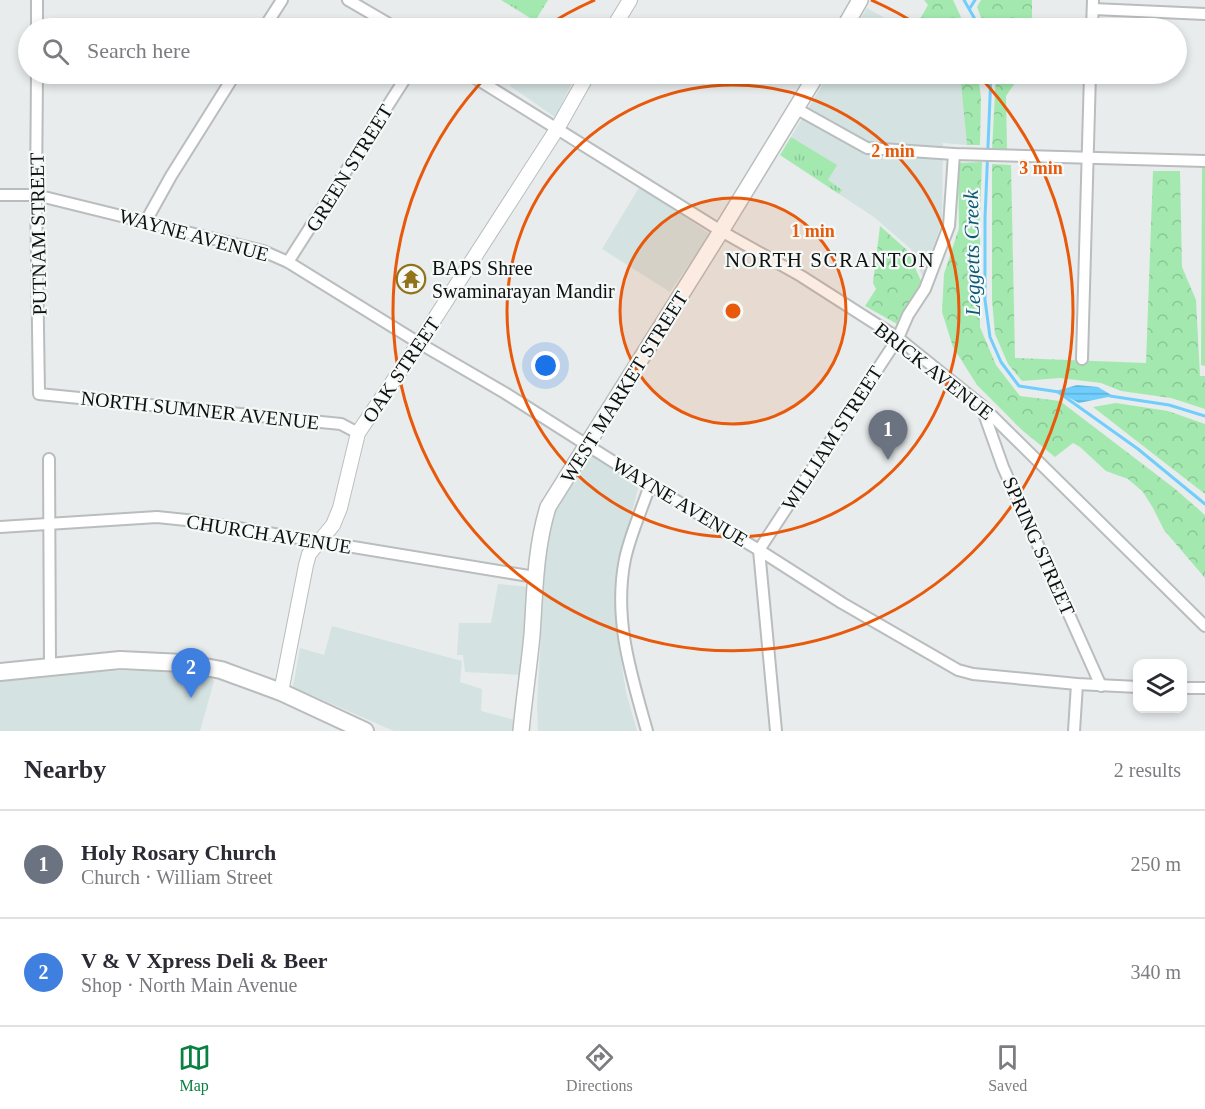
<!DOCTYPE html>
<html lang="en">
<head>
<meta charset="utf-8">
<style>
	body { margin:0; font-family:"Times New Roman",serif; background:#f2f2f3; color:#2b2b33 }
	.controls { position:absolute; right:18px; bottom:18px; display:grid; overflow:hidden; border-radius:12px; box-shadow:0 3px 9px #0003 }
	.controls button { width:54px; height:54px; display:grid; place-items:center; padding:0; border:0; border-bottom:2px solid #e1e1e2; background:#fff; color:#2b2b33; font:30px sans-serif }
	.you { position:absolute; left:546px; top:366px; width:21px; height:21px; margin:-15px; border:4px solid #fff; border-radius:50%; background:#1a73e8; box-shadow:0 0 0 9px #1a73e833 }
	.badge { display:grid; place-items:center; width:39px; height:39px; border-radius:50%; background:#0b8043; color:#fff; font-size:20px; font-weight:700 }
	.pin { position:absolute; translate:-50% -50px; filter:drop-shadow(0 2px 3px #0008) }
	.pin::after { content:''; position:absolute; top:32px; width:21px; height:18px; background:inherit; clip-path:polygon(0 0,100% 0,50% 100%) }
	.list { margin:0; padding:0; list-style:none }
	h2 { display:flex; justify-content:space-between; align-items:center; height:78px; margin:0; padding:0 24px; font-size:26px }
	h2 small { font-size:20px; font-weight:400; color:#7c7c81 }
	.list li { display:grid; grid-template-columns:39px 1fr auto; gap:18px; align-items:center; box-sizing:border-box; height:108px; padding:0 24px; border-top:2px solid #e1e1e2 }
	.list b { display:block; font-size:22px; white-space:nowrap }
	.list p { margin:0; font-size:20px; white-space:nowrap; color:#7c7c81 }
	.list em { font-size:20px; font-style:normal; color:#7c7c81 }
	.icon { flex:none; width:33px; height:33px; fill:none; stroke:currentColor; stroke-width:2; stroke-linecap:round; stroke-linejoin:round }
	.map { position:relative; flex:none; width:1205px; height:731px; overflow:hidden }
	.search { position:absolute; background:#fff; box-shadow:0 3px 9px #0003; left:18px; right:18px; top:18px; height:66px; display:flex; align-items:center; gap:15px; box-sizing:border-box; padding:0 21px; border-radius:33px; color:#7c7c81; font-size:22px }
	.sheet { height:294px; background:#fff }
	nav { display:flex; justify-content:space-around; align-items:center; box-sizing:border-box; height:84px; border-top:2px solid #e1e1e2; background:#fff; font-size:16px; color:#7c7c81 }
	nav a { display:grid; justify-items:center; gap:3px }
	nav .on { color:#0b8043 }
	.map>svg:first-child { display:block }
	.built { fill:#d4e2e1 }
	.grass { fill:url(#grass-tufts) }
	.forest { fill:url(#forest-crowns) }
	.water { fill:url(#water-rules) }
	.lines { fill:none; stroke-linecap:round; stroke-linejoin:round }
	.stream { stroke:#70cefc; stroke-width:3 }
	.minor-casing { stroke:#b9bdbd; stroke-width:14 }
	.tertiary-casing { stroke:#b9bdbd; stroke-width:16 }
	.secondary-casing { stroke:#b9bdbd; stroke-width:18 }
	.primary-casing { stroke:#b9bdbd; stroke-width:20 }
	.minor { stroke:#fff; stroke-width:10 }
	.tertiary { stroke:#fff; stroke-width:14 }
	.secondary { stroke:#fff; stroke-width:15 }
	.primary { stroke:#fff; stroke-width:16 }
	.ring { fill:none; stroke:#e8590c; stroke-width:3 }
	.labels { text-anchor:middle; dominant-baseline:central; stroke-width:4.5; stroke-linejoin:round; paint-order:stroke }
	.street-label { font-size:20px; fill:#0f1111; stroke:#f5faf9 }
	.poi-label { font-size:20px; fill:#0f1111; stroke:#f5faf9; text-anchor:start }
	.water-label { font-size:21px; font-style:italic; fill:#0b5977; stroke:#f5faf9 }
	.neighbourhood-label { font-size:21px; letter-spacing:1.5px; fill:#0f1111; stroke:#f5faf9 }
	.centre { fill:#e8590c; stroke:#f5faf9; stroke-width:3 }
	.ring-label { font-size:18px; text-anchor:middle; font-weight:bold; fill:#e8590c; stroke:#f5faf9; stroke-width:4.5; stroke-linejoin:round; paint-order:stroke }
</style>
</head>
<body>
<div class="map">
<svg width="1205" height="731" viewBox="0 0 1205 731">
	<defs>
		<pattern id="grass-tufts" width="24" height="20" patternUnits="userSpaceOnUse" patternTransform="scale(1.5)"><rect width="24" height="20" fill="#a3e9af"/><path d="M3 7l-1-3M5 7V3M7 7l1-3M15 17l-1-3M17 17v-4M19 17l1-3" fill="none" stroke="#8bc796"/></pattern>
		<pattern id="forest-crowns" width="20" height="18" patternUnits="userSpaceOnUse" patternTransform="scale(1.5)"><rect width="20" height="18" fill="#a3e9af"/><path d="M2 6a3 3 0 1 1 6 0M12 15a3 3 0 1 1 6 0" fill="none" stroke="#8bc796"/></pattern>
		<pattern id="water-rules" width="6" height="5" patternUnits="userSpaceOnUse" patternTransform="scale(1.5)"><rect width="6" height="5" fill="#70cefc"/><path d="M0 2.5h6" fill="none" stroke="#60b0d7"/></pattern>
	</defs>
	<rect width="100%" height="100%" fill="#e8ecec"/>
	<g class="built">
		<polygon points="867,8 902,28 855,28"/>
		<polygon points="518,74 566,74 574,79 555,117 510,86"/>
		<polygon points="829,74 960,74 967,145 943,143 942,221 923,278 911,249 874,217 839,194 841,190 828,180 836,165 791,137"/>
		<polygon points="640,186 710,234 670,292 602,249"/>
		<polygon points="592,455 639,485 616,571 616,629 626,692 637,731 538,731 537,705 546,550 552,516"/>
		<polygon points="498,584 529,587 523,675 465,672 463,655 457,655 459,623 491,623"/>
		<polygon points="332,626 462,661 460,682 482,689 481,711 515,720 513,731 394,731 293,687 300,648 324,655"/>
		<polygon points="181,670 211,676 214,681 200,731 0,731 0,679 116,671"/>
	</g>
	<g class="grass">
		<polygon points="501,0 548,0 535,21"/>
		<polygon points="791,137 837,165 828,180 842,190 839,194 780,155"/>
		<polygon points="1202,167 1205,167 1205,366 1201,365"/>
	</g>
	<g class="forest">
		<polygon points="924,0 953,0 966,28 915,28 928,5"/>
		<polygon points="981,0 1032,0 1032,28 985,28 977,7"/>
		<polygon points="960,74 978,74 981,98 980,145 967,145"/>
		<polygon points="996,74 1021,74 1006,96 1007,149 992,150"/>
		<polygon points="982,162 980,215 980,327 996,365 1020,396 1060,401 1174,488 1205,515 1205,578 1164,530 1153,508 1143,492 1128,479 1106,471 1080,447 1073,443 1055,457 1023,431 977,385 953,347 942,312 944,274 959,228 958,163"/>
		<polygon points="992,164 1011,165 1015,358 1146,363 1153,171 1180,171 1182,267 1196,300 1200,376 1205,376 1205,409 1171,398 1121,391 1101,383 1060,378 1022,381 1008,364 995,334 992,300"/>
		<polygon points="880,226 907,250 922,283 899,325 865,306 876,289 873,283"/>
		<polygon points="1116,403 1168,411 1205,424 1205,494 1093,407"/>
	</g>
	<polygon class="water" points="1077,385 1098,387 1113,396 1079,403 1056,391"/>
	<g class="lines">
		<g class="stream">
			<polyline points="964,0 980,28"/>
			<polyline points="970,8 975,0"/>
			<polyline points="991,74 985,218 985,300 990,337 1001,362 1019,386 1059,392"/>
			<polyline points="1058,392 1138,449 1205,504"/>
			<polyline points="1110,396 1169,405 1205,416"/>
		</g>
		<g class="minor-casing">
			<g id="minor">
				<polyline points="348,0 396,28"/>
				<polyline points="1093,9 1205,14"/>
				<polyline points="37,28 37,0"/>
				<polyline points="264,28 282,0"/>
				<polyline points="1092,28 1093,0"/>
				<polyline points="37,74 36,195 39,394 341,424 358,433"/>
				<polyline points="469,74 721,231 801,276 898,338 981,405 1205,626"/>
				<polyline points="797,109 867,148 954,154 1205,161"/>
				<polyline points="0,195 36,195 263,251 288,262 419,343 505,393 650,485 759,550 842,603 958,670 973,674 1077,684 1138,687"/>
				<polyline points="146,221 171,176 235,74"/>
				<polyline points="288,262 408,74"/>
				<polyline points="1082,359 1090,74"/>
				<polyline points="982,408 1003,467 1101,686"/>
				<polyline points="49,459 50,667"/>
				<polyline points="0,527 157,517 196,521 535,577"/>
				<polyline points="1182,688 1205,688"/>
				<path d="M647,731c-16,-57 -34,-112 -22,-172 5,-24 17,-50 25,-74"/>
				<polyline points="776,731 759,550 898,338 908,315 925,289 949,226 954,154"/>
				<polyline points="1074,731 1077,684"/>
			</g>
		</g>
		<g class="tertiary-casing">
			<g id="tertiary">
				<polyline points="613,28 630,0"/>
				<polyline points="281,692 306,565 309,554 333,525 340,508 358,433 419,343 557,129 588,74"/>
			</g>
		</g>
		<g class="secondary-casing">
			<g id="secondary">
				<polyline points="844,28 860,0"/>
				<path d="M521,731c3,-32 8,-64 11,-96 3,-43 3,-86 16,-128l173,-276 96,-157"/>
			</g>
		</g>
		<g class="primary-casing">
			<polyline id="primary" points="0,672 120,660 184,663 221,670 281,692 365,731"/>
		</g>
		<use href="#minor" class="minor"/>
		<use href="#tertiary" class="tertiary"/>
		<use href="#secondary" class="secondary"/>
		<use href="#primary" class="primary"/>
	</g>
	<circle cx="733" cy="311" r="113" fill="#e8590c" fill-opacity=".12"/>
	<g class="ring">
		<circle cx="733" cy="311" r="113"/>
		<circle cx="733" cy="311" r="226"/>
		<path d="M545 27A340 340 0 0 1 595 0M871 0A340 340 0 0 1 921 27M978 75A340 340 0 1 1 488 75"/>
	</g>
	<defs>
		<g id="temple-ring" transform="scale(1.5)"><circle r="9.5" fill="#f5faf9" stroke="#93731a" stroke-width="1.5"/><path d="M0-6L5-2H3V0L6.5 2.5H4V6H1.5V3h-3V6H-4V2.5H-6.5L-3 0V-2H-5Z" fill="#93731a"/></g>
	</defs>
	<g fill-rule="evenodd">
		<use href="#temple-ring" x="411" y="279"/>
	</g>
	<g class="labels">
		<g class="street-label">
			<text transform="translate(349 168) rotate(-58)">GREEN STREET</text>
			<text transform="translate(38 234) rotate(-91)">PUTNAM STREET</text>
			<text transform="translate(194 235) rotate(15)">WAYNE AVENUE</text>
			<text transform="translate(401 370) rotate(-56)">OAK STREET</text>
			<text transform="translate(934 371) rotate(38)">BRICK AVENUE</text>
			<text transform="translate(624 387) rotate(-58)">WEST MARKET STREET</text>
			<text transform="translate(200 410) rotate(6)">NORTH SUMNER AVENUE</text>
			<text transform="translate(832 438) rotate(-57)">WILLIAM STREET</text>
			<text transform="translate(680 502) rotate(31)">WAYNE AVENUE</text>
			<text transform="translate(269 534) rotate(9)">CHURCH AVENUE</text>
			<text transform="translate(1039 546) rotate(66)">SPRING STREET</text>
		</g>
		<g class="poi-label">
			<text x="432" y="268">BAPS Shree<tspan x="432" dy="23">Swaminarayan Mandir</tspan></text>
		</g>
		<g class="water-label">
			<text transform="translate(972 253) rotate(-91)">Leggetts Creek</text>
		</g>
		<g class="neighbourhood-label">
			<text x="830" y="260">NORTH SCRANTON</text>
		</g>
	</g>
	<circle cx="733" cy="311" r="9" class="centre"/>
	<g class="ring-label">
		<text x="893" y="157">2 min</text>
		<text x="1041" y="174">3 min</text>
		<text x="813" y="237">1 min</text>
	</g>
</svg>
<div class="controls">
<button><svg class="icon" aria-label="layers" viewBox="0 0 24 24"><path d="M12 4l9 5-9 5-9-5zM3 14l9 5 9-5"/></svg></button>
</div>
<div class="you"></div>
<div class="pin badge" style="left:888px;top:460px;background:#6b7280">1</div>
<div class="pin badge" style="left:191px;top:698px;background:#3f7fe0">2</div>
<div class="search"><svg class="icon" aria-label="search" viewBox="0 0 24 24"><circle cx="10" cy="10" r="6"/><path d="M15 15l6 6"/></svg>Search here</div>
</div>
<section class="sheet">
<h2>Nearby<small>2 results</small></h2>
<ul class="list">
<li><span class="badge" style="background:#6b7280">1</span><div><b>Holy Rosary Church</b><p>Church · William Street</p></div><em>250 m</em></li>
<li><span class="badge" style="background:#3f7fe0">2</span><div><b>V &amp; V Xpress Deli &amp; Beer</b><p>Shop · North Main Avenue</p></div><em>340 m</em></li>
</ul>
</section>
<nav>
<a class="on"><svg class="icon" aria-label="map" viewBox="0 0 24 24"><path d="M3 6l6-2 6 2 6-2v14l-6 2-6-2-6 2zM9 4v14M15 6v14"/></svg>Map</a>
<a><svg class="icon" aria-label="directions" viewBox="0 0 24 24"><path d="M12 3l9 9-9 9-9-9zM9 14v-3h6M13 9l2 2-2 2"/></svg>Directions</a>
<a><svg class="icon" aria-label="saved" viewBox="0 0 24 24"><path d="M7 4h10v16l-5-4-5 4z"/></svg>Saved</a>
</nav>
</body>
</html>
